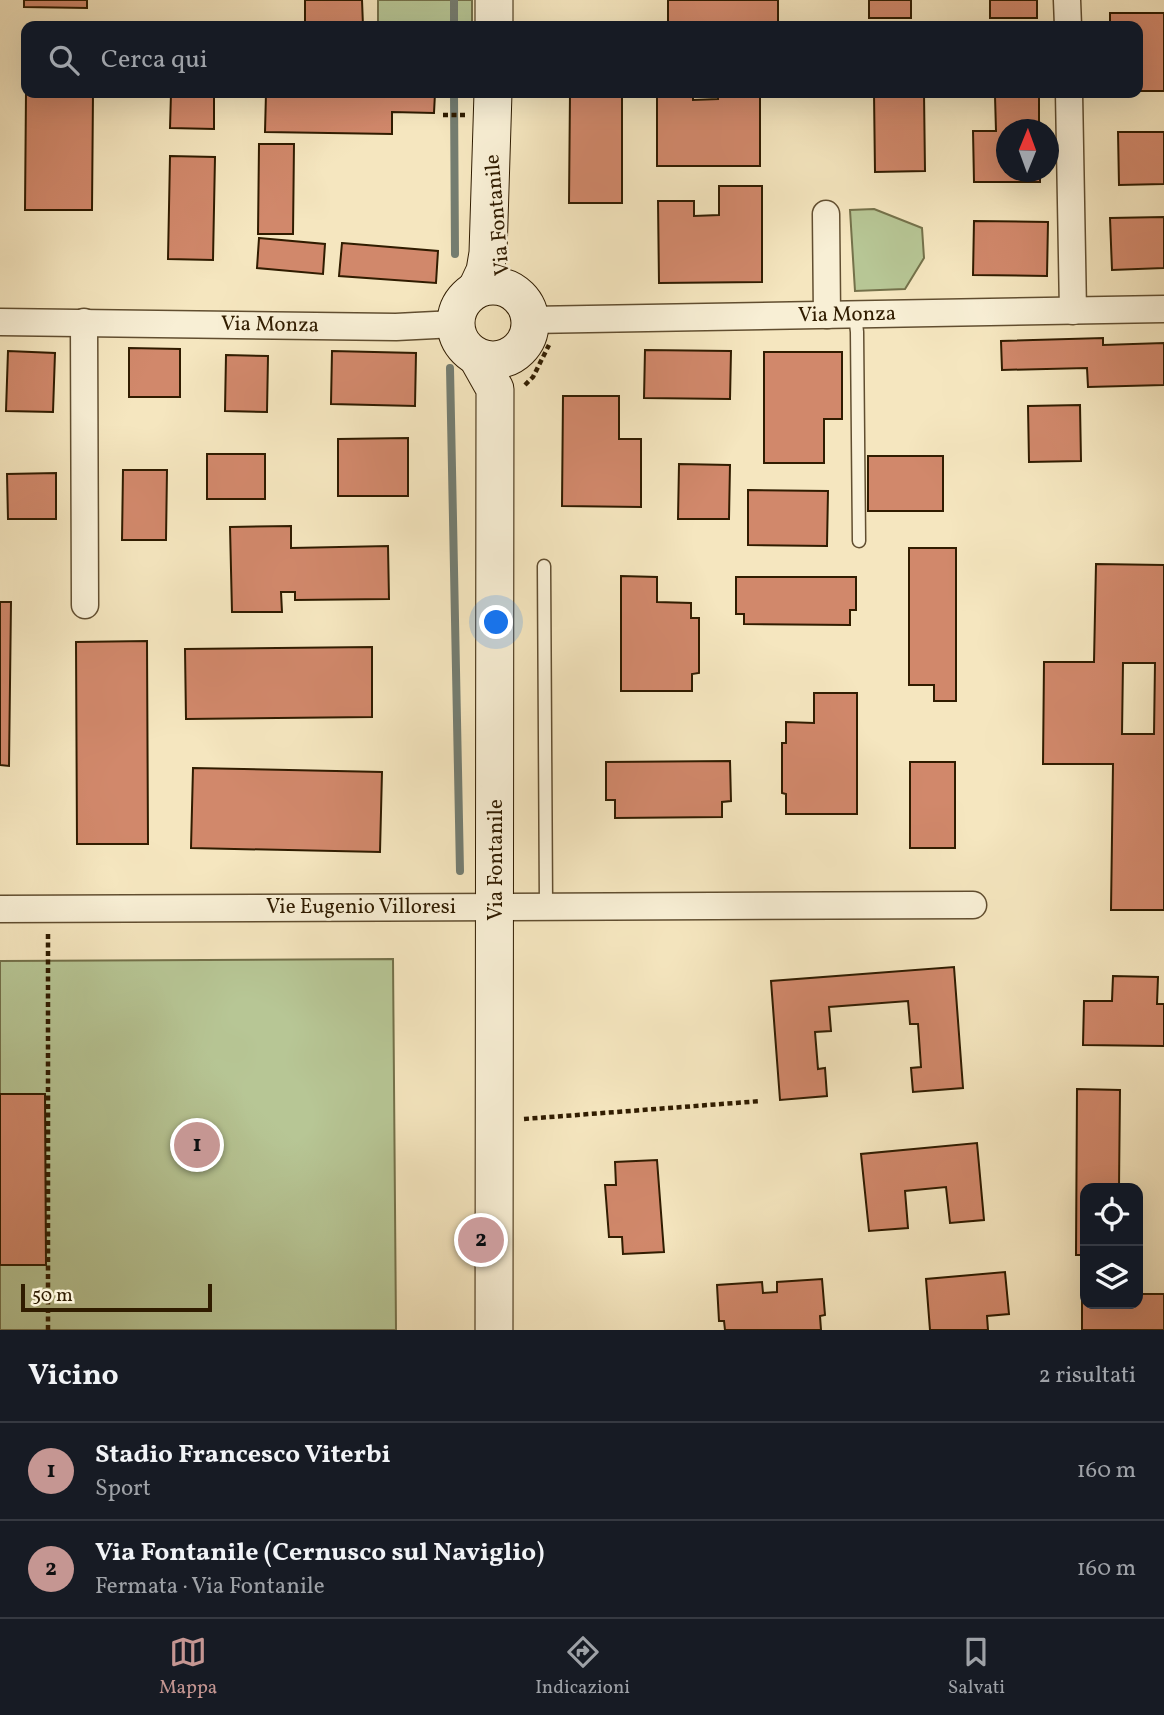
<!DOCTYPE html>
<html lang="it">
<head>
<meta charset="utf-8">
<style>
	body { margin:0; font-family:Vollkorn,serif; background:#242831; color:#f1f3f6 }
	.controls { position:absolute; right:21px; bottom:21px; display:grid; overflow:hidden; border-radius:14px; box-shadow:0 7px 28px #0002 }
	.controls button { width:63px; height:63px; display:grid; place-items:center; padding:0; border:0; border-bottom:2px solid #363941; background:#171b24; color:#f1f3f6; font:35px sans-serif }
	.compass { position:absolute; left:996px; top:119px; width:63px; height:63px; border-radius:50%; background:#171b24; box-shadow:0 7px 28px #0002; rotate:1deg }
	.scale { position:absolute; left:21px; bottom:18px; width:191px; box-sizing:border-box; padding-left:7px; border:4px solid #301c00; border-top:0; font-size:19px; line-height:24px; white-space:nowrap; color:#301c00; -webkit-text-stroke:5px #f8efd5; paint-order:stroke }
	.you { position:absolute; left:497px; top:623px; width:24px; height:24px; margin:-18px; border:5px solid #fff; border-radius:50%; background:#1a73e8; box-shadow:0 0 0 10px #1a73e833 }
	.badge { display:grid; place-items:center; width:46px; height:46px; border-radius:50%; background:#c59692; color:#111; font-size:23px; font-weight:700 }
	.pin { position:absolute; translate:-50% -50%; border:4px solid #fff; box-shadow:0 2px 7px #0006 }
	.list { margin:0; padding:0; list-style:none }
	h2 { display:flex; justify-content:space-between; align-items:center; height:91px; margin:0; padding:0 28px; font-size:30px }
	h2 small { font-size:23px; font-weight:400; color:#9ea1a6 }
	.list li { display:grid; grid-template-columns:46px 1fr auto; gap:21px; align-items:center; box-sizing:border-box; height:98px; padding:0 28px; border-top:2px solid #363941 }
	.list b { display:block; font-size:26px; white-space:nowrap }
	.list p { margin:0; font-size:23px; white-space:nowrap; color:#9ea1a6 }
	.list em { font-size:23px; font-style:normal; color:#9ea1a6 }
	.icon { flex:none; width:38px; height:38px; fill:none; stroke:currentColor; stroke-width:2; stroke-linecap:round; stroke-linejoin:round }
	.map { position:relative; flex:none; width:1164px; height:1330px; overflow:hidden }
	.search { position:absolute; background:#171b24; box-shadow:0 7px 28px #0002; left:21px; right:21px; top:21px; height:77px; display:flex; align-items:center; gap:18px; box-sizing:border-box; padding:0 24px; border-radius:14px; color:#9ea1a6; font-size:26px }
	.sheet { height:287px; background:#171b24 }
	nav { display:flex; justify-content:space-around; align-items:center; box-sizing:border-box; height:98px; border-top:2px solid #363941; background:#171b24; font-size:19px; color:#9ea1a6 }
	nav a { display:grid; justify-items:center; gap:4px }
	nav .on { color:#c59692 }
	.map>svg:first-child { display:block }
	.green { fill:#b7c695; stroke:#74714a; stroke-width:2 }
	.lines { fill:none; stroke-linecap:round; stroke-linejoin:round }
	.stream { stroke:#747d71; stroke-width:8 }
	.building { fill:#d1886b; stroke:#301c00; stroke-width:2; fill-rule:evenodd }
	.lane-casing { stroke:#614e30; stroke-width:15 }
	.street-casing { stroke:#614e30; stroke-width:29 }
	.secondary-casing { stroke:#301c00; stroke-width:39 }
	.path { stroke:#301c00; stroke-width:4.5; stroke-dasharray:5 3.5; stroke-linecap:butt }
	.lane { stroke:#f8efd5; stroke-width:12 }
	.street { stroke:#f8efd5; stroke-width:26 }
	.secondary { stroke:#f8efd5; stroke-width:37 }
	.labels { text-anchor:middle; dominant-baseline:central; stroke-width:5; stroke-linejoin:round; paint-order:stroke }
	.street-label { font-size:21px; fill:#301c00; stroke:#f8efd5 }
</style>
</head>
<body>
<div class="map">
<svg width="1164" height="1330" viewBox="0 0 1164 1330">
	<rect width="100%" height="100%" fill="#f5e6bf"/>
	<filter id="stains"><feTurbulence type="fractalNoise" baseFrequency=".00286" numOctaves="4"/><feColorMatrix values="0 0 0 0 .2 0 0 0 0 .09 0 0 0 0 .02 0 0 0 .5 -.17"/></filter>
	<radialGradient id="worn" r=".72"><stop offset=".6" stop-color="#630" stop-opacity="0"/><stop offset="1" stop-color="#630" stop-opacity=".3"/></radialGradient>
	<g class="green">
		<rect x="378" y="0" width="94" height="26"/>
		<polygon points="874,209 922,228 924,258 905,289 855,291 850,210"/>
		<polygon points="393,959 396,1330 0,1330 0,961"/>
	</g>
	<g class="lines">
		<g class="stream">
			<polyline points="454,0 454,26"/>
			<polyline points="454,93 455,254"/>
			<polyline points="450,368 460,871"/>
		</g>
	</g>
	<g class="building">
		<polygon points="24,0 87,0 87,8 24,7"/>
		<polygon points="305,0 362,0 363,26 305,26"/>
		<rect x="668" y="0" width="110" height="26"/>
		<rect x="869" y="0" width="42" height="18"/>
		<rect x="990" y="0" width="47" height="18"/>
		<polygon points="1110,13 1164,13 1164,91 1138,91 1138,26 1110,26"/>
		<polygon points="26,93 93,93 92,210 25,210"/>
		<polygon points="171,93 214,93 214,129 170,128"/>
		<polygon points="266,93 435,93 434,113 392,112 392,134 265,132"/>
		<polygon points="570,93 622,93 622,203 569,203"/>
		<polygon points="657,93 693,93 693,100 718,99 718,93 760,93 760,166 657,166"/>
		<polygon points="874,93 924,93 925,171 875,172"/>
		<polygon points="995,96 1039,96 1039,130 1006,130 1006,172 1040,172 1040,182 974,182 973,131 996,131"/>
		<polygon points="1118,132 1164,132 1164,184 1119,185"/>
		<polygon points="259,144 294,144 293,234 258,234"/>
		<polygon points="170,156 215,157 213,260 168,259"/>
		<polygon points="719,186 762,186 762,282 659,283 658,201 694,201 694,216 719,215"/>
		<polygon points="1164,217 1164,268 1112,270 1110,218"/>
		<polygon points="974,221 1048,222 1047,276 973,275"/>
		<polygon points="259,238 325,244 323,274 257,268"/>
		<polygon points="342,243 438,251 436,283 339,276"/>
		<polygon points="1103,338 1103,345 1164,343 1164,385 1088,387 1087,368 1002,370 1001,341"/>
		<polygon points="129,348 180,349 180,397 129,397"/>
		<polygon points="645,350 731,351 730,399 644,398"/>
		<polygon points="8,351 55,353 53,412 6,411"/>
		<polygon points="332,351 416,353 415,406 331,404"/>
		<polygon points="764,352 842,352 842,419 824,419 824,463 764,463"/>
		<polygon points="226,355 268,356 267,412 225,411"/>
		<polygon points="563,396 619,396 619,439 641,439 641,507 562,506"/>
		<polygon points="1080,405 1081,461 1029,462 1028,406"/>
		<polygon points="408,438 408,496 338,496 338,439"/>
		<rect x="207" y="454" width="58" height="45"/>
		<rect x="868" y="456" width="75" height="55"/>
		<polygon points="679,464 730,465 729,519 678,519"/>
		<polygon points="123,470 167,470 166,540 122,540"/>
		<polygon points="56,473 56,519 8,519 7,474"/>
		<polygon points="748,490 828,491 827,546 748,545"/>
		<polygon points="291,526 291,548 388,546 389,599 295,600 295,592 281,592 282,612 232,612 230,527"/>
		<polygon points="909,548 956,548 956,701 934,701 934,685 909,685"/>
		<path d="M1096,564l68,1v345h-53l2,-146h-70l1,-102h50zM1123,663h32l-1,71h-32z"/>
		<polygon points="621,576 657,577 657,602 691,603 691,618 699,618 699,673 692,674 692,691 621,691"/>
		<polygon points="736,577 856,577 856,610 850,610 850,625 744,624 744,614 736,614"/>
		<polygon points="0,602 11,602 9,766 0,765"/>
		<polygon points="147,641 148,844 77,844 76,642"/>
		<polygon points="372,647 372,717 186,719 185,649"/>
		<polygon points="814,693 857,693 857,814 786,814 786,794 782,793 782,743 786,743 786,722 814,723"/>
		<polygon points="730,761 731,801 722,802 722,817 615,818 615,800 606,800 606,762"/>
		<rect x="910" y="762" width="45" height="86"/>
		<polygon points="193,768 382,772 380,852 191,848"/>
		<polygon points="954,967 963,1088 913,1092 911,1068 921,1067 918,1024 910,1024 908,1001 829,1007 831,1031 815,1032 818,1069 825,1068 827,1096 780,1100 771,981"/>
		<polygon points="1113,976 1158,977 1157,1004 1164,1004 1164,1046 1083,1045 1084,1001 1112,1001"/>
		<polygon points="1077,1089 1120,1090 1119,1188 1085,1188 1085,1255 1076,1255"/>
		<polygon points="0,1094 45,1094 46,1265 0,1265"/>
		<polygon points="977,1143 984,1220 950,1223 946,1187 905,1191 908,1228 869,1231 861,1154"/>
		<polygon points="657,1160 664,1252 623,1254 622,1237 609,1237 605,1185 616,1185 615,1162"/>
		<polygon points="1005,1272 1009,1314 987,1316 988,1330 930,1330 926,1279"/>
		<polygon points="822,1279 825,1315 820,1316 821,1330 725,1330 724,1321 719,1321 717,1285 762,1282 763,1293 777,1292 777,1282"/>
		<polygon points="1082,1294 1085,1294 1085,1304 1138,1304 1138,1294 1164,1294 1164,1330 1082,1330"/>
	</g>
	<g class="lines">
		<g class="lane-casing">
			<g id="lane">
				<polyline points="855,314 857,332 859,541"/>
				<polyline points="544,566 546,906"/>
			</g>
		</g>
		<g class="street-casing">
			<g id="street">
				<polyline points="1067,0 1068,26"/>
				<polyline points="1069,93 1073,311"/>
				<polyline points="826,214 827,315"/>
				<polyline points="530,320 1164,309"/>
				<polyline points="0,322 396,327 455,324"/>
				<polyline points="84,322 85,605"/>
				<polyline points="0,909 973,905"/>
			</g>
		</g>
		<g class="secondary-casing">
			<g id="secondary">
				<polyline points="494,26 494,0"/>
				<circle cx="493" cy="323" r="37"/>
				<polyline points="477,288 485,271 488,253 493,93"/>
				<polyline points="477,357 495,389 494,1330"/>
			</g>
		</g>
		<g class="path">
			<polyline points="443,115 465,115"/>
			<polyline points="525,385 533,377 549,345"/>
			<polyline points="524,1119 761,1101"/>
			<polyline points="48,1330 48,933"/>
		</g>
		<use href="#lane" class="lane"/>
		<use href="#street" class="street"/>
		<use href="#secondary" class="secondary"/>
	</g>
	<g class="labels">
		<g class="street-label">
			<text transform="translate(498 215) rotate(-95)">Via Fontanile</text>
			<text transform="translate(847 315) rotate(-1)">Via Monza</text>
			<text transform="translate(270 325) rotate(1)">Via Monza</text>
			<text transform="translate(496 860) rotate(-90)">Via Fontanile</text>
			<text x="361" y="907">Vie Eugenio Villoresi</text>
		</g>
	</g>
	<rect width="100%" height="100%" filter="url(#stains)"/>
	<rect width="100%" height="100%" fill="url(#worn)"/>
</svg>
<div class="controls">
<button><svg class="icon" aria-label="locate" viewBox="0 0 24 24"><circle cx="12" cy="12" r="6"/><path d="M12 2v4M12 18v4M2 12h4M18 12h4"/></svg></button>
<button><svg class="icon" aria-label="layers" viewBox="0 0 24 24"><path d="M12 4l9 5-9 5-9-5zM3 14l9 5 9-5"/></svg></button>
</div>
<svg class="compass" viewBox="-18 -18 36 36"><path d="M0-13l5 13h-10z" fill="#e53935"/><path d="M0 13l5-13h-10z" fill="#9ea1a6"/></svg>
<div class="scale">50 m</div>
<div class="you"></div>
<div class="pin badge" style="left:197px;top:1145px">1</div>
<div class="pin badge" style="left:481px;top:1240px">2</div>
<div class="search"><svg class="icon" aria-label="search" viewBox="0 0 24 24"><circle cx="10" cy="10" r="6"/><path d="M15 15l6 6"/></svg>Cerca qui</div>
</div>
<section class="sheet">
<h2>Vicino<small>2 risultati</small></h2>
<ul class="list">
<li><span class="badge">1</span><div><b>Stadio Francesco Viterbi</b><p>Sport</p></div><em>160 m</em></li>
<li><span class="badge">2</span><div><b>Via Fontanile (Cernusco sul Naviglio)</b><p>Fermata · Via Fontanile</p></div><em>160 m</em></li>
</ul>
</section>
<nav>
<a class="on"><svg class="icon" aria-label="map" viewBox="0 0 24 24"><path d="M3 6l6-2 6 2 6-2v14l-6 2-6-2-6 2zM9 4v14M15 6v14"/></svg>Mappa</a>
<a><svg class="icon" aria-label="directions" viewBox="0 0 24 24"><path d="M12 3l9 9-9 9-9-9zM9 14v-3h6M13 9l2 2-2 2"/></svg>Indicazioni</a>
<a><svg class="icon" aria-label="saved" viewBox="0 0 24 24"><path d="M7 4h10v16l-5-4-5 4z"/></svg>Salvati</a>
</nav>
</body>
</html>
